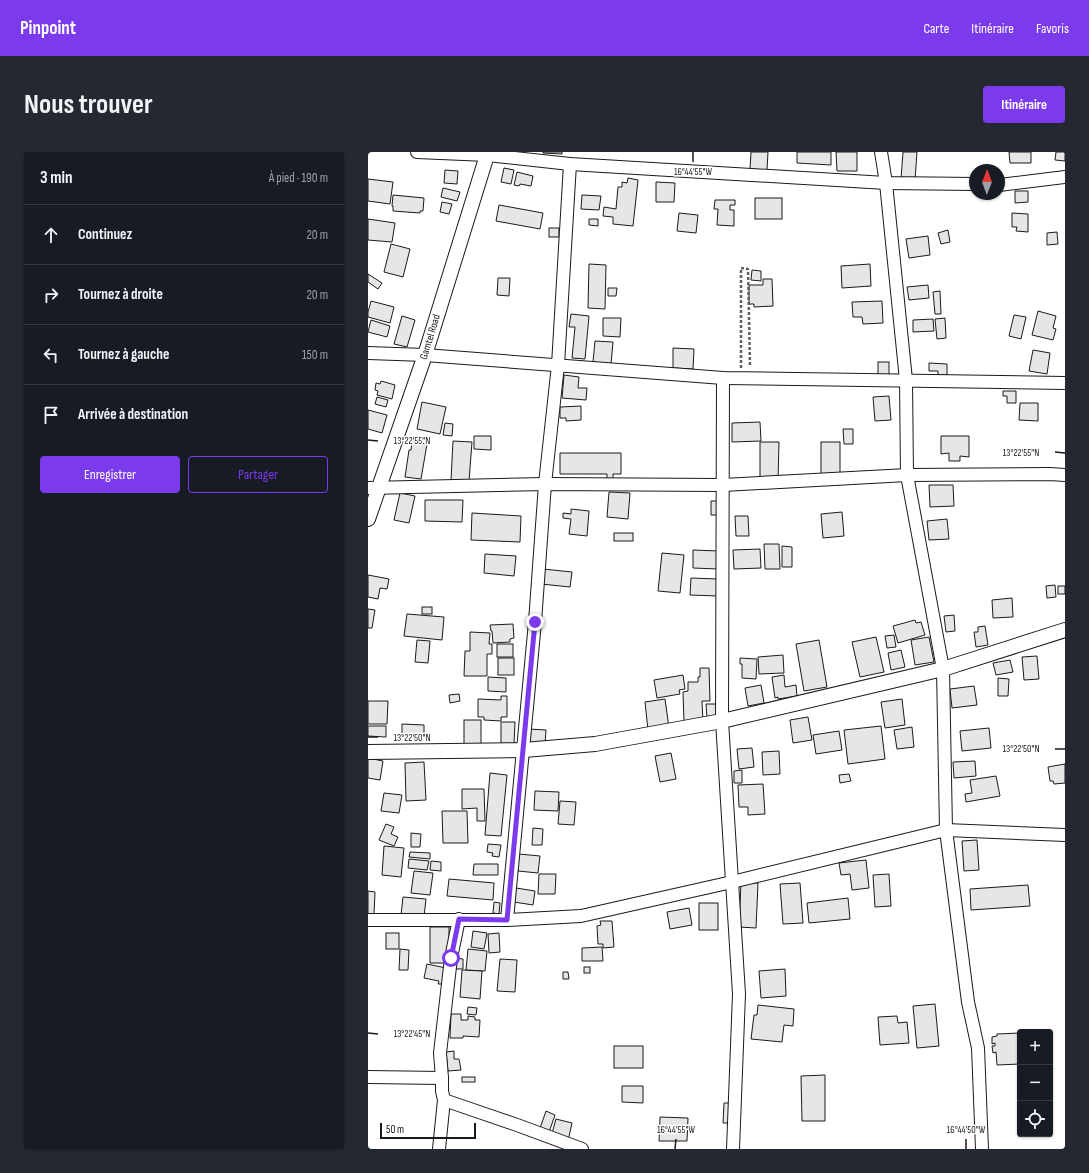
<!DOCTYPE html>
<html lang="fr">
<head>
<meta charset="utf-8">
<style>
	body { margin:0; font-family:"Sofia Sans Condensed",sans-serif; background:#242831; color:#f1f3f6 }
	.controls { position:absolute; right:12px; bottom:12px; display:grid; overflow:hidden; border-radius:4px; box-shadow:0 1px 3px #0004 }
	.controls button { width:36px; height:36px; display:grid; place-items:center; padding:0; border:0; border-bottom:1px solid #363941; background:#171b24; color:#f1f3f6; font:20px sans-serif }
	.compass { position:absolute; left:601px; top:12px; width:36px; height:36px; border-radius:50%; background:#171b24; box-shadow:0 1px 3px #0004; rotate:1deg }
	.scale { position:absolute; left:12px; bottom:10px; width:96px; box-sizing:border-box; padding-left:4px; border:2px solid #1a1a1a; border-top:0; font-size:11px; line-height:14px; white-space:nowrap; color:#1a1a1a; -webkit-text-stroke:3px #fff; paint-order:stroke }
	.stop { position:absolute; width:12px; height:12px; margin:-9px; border:3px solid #7c3aed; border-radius:50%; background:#fff }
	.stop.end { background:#7c3aed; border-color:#fff; box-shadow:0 1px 4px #0008 }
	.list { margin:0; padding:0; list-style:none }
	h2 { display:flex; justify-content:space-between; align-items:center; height:52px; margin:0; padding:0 16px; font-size:17px }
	h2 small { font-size:13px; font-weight:400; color:#9ea1a6 }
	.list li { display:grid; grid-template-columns:26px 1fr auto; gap:12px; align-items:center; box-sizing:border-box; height:60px; padding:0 16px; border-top:1px solid #363941 }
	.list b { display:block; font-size:15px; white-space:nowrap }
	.list em { font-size:13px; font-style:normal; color:#9ea1a6 }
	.actions { display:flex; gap:8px; padding:12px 16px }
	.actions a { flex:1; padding:9px 0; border:1px solid #7c3aed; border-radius:4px; text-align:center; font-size:14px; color:#7c3aed }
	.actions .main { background:#7c3aed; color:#fff }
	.icon { flex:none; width:22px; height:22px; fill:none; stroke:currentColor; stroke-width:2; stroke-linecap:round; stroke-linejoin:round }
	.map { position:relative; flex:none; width:697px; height:997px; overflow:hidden; border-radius:4px }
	header { display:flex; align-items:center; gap:24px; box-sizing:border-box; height:56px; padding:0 20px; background:#7c3aed; color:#fff }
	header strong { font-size:19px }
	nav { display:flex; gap:22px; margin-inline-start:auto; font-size:14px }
	.intro { display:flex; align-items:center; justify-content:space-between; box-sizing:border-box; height:96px; padding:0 24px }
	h1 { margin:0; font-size:28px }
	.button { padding:10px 18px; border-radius:4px; background:#7c3aed; color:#fff; font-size:14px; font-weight:700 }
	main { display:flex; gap:24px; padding:0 24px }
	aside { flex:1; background:#171b24; border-radius:4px; box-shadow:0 1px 3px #0004 }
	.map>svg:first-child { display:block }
	.building { fill:#e6e6e6; stroke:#1a1a1a }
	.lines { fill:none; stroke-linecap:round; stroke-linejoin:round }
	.minor-casing { stroke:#1a1a1a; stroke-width:14 }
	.tertiary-casing { stroke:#1a1a1a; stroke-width:16 }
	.path { stroke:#5f5f5f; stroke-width:2.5; stroke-dasharray:3 2; stroke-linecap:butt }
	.minor { stroke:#fff; stroke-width:12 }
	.tertiary { stroke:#fff; stroke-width:14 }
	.route { stroke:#7c3aed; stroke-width:5 }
	.ticks { fill:none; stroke:#1a1a1a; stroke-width:1.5 }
	.labels { text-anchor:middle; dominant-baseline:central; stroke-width:3; stroke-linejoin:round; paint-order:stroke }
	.street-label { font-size:11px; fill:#1a1a1a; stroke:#fff }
	.ticks-label { font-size:10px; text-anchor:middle; fill:#1a1a1a; stroke:#fff; stroke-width:3; stroke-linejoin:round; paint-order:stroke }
</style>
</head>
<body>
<header>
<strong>Pinpoint</strong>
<nav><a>Carte</a><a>Itinéraire</a><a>Favoris</a></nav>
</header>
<div class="intro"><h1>Nous trouver</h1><a class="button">Itinéraire</a></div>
<main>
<aside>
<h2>3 min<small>À pied · 190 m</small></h2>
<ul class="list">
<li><svg class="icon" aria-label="ahead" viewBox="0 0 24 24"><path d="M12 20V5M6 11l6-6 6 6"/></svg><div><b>Continuez</b></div><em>20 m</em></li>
<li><svg class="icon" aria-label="right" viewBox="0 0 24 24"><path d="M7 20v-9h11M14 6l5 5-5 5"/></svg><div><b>Tournez à droite</b></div><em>20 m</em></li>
<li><svg class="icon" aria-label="left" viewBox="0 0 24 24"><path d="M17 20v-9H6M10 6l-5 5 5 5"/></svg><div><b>Tournez à gauche</b></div><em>150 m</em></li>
<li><svg class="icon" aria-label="arrive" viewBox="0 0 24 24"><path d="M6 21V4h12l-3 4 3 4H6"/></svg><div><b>Arrivée à destination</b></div></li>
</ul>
<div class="actions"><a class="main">Enregistrer</a><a>Partager</a></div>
</aside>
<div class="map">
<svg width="697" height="997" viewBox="0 0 697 997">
	<rect width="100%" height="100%" fill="#fff"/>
	<g class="building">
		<polygon points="175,0 194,0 194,2 175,1"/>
		<polygon points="383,0 400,0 399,18 382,17"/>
		<polygon points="429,0 463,0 463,13 429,11"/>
		<polygon points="468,0 489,0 489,19 469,19"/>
		<polygon points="535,0 549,0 547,28 533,27"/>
		<polygon points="641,0 663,0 663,11 642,11"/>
		<polygon points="688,0 697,0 697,9 687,8"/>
		<polygon points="136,16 146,18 143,32 133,30"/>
		<polygon points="77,18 90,19 89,32 76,31"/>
		<polygon points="149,20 165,24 163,34 152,32 151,34 146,33"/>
		<polygon points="260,26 270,28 265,74 245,72 245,65 235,64 236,55 248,57 250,35 254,35 254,30 259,31"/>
		<polygon points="0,27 25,30 22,52 0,49"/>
		<polygon points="288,30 307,31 306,50 288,50"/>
		<polygon points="75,36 92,40 89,49 73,45"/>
		<polygon points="647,39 660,39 660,50 647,51"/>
		<polygon points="25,43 56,46 55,59 52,59 52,61 25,59 25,54 24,54"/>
		<polygon points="214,43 233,44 231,58 213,57"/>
		<rect x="387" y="46" width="27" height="21"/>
		<polygon points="347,48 367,48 367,53 362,53 362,58 366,58 366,74 349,73 350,57 346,57"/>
		<polygon points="74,50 84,52 81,62 72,60"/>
		<polygon points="131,53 175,61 172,77 128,69"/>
		<polygon points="311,61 330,63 328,81 309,79"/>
		<polygon points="644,61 660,62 660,80 648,79 649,75 644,75"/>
		<polygon points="0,67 27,71 24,90 0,88"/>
		<polygon points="221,67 230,67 230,74 221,73"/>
		<rect x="181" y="76" width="10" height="9"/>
		<polygon points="580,78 582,90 573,92 570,81"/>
		<polygon points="689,80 690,92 679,93 679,81"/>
		<polygon points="560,84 562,103 541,106 538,87"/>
		<polygon points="23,92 42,97 35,125 16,120"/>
		<polygon points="221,112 238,113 237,157 220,156"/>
		<polygon points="502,112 503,134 474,136 473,114"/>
		<polygon points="384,118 393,119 393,129 383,128"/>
		<polygon points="0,122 14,131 10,137 0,130"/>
		<polygon points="130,126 142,126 141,144 129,143"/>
		<polygon points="395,127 404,127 405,154 386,155 386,152 381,152 381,133 395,133"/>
		<polygon points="560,133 561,146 541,148 539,135"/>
		<polygon points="240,136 249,136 248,144 240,144"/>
		<polygon points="572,139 573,162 567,162 565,140"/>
		<polygon points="3,149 26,155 22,171 0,165 0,160"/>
		<polygon points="514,149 515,171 495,172 494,165 485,165 484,150"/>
		<polygon points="670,159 688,164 685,176 688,177 685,188 664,183"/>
		<polygon points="203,162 221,164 217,207 204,206 207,175 201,175"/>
		<polygon points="646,163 658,165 653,187 641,184"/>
		<polygon points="34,164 47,168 39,195 26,192"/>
		<polygon points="235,166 253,166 252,185 235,184"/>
		<polygon points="577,166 578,186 569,187 567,167"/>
		<polygon points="565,167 566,179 545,180 545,168"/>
		<polygon points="3,168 22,174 19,185 0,180"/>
		<polygon points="227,189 245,190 243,212 225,210"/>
		<polygon points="305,196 326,197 325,217 305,216"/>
		<polygon points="665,198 682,201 679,222 661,219"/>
		<rect x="510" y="210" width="11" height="13"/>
		<polygon points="561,211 579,212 579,223 570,223 570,219 561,219"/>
		<polygon points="196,223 211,225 210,236 219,236 218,248 194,246"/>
		<polygon points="13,229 27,233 24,247 9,243 10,239 7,238 8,231 12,232"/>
		<polygon points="635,239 648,239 648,251 639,251 639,244 635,244"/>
		<polygon points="521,244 523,268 507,269 505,245"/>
		<polygon points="9,245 20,248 18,255 7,252"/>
		<polygon points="54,250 78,255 72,282 49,277"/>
		<polygon points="652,251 670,251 670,269 651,268"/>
		<polygon points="213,254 213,268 198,269 198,266 192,266 192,255"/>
		<polygon points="0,258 19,263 14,281 0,277"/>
		<polygon points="392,270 393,289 364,290 364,271"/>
		<polygon points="77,271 85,272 84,284 75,283"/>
		<polygon points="475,277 485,277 485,292 476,292"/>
		<polygon points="106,284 123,284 123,298 106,297"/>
		<polygon points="573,284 601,284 601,305 592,304 592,309 581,309 581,301 573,302"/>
		<polygon points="85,289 104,290 101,329 83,328"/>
		<polygon points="44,290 59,292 53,327 37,325 41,298 43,298"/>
		<polygon points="392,290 411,290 410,329 392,329"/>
		<rect x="453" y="290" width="19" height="32"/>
		<polygon points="192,301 253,301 253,322 245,322 245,328 239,328 239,322 192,322"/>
		<polygon points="561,333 585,333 586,354 562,355"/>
		<polygon points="241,340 262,341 260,367 239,365"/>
		<polygon points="32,341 47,344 41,371 26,368"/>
		<polygon points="57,348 95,348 94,370 57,369"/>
		<polygon points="343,349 353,349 352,363 343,363"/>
		<polygon points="203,357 221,359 219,384 201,382 203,367 195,366 195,361 203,362"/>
		<polygon points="474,360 476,384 455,386 453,362"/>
		<polygon points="104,361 153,364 152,390 103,388"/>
		<polygon points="367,364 380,364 381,384 368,384"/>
		<polygon points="579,367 581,387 561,388 559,369"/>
		<rect x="246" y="381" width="19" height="8"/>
		<polygon points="396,392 411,392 412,417 397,417"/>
		<polygon points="414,394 424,395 424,415 414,415"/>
		<polygon points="392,397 393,416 366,417 365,398"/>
		<polygon points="325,398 351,399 350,417 325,416"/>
		<polygon points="294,401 316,403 312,441 290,439"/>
		<polygon points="117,402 148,404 146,424 116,421"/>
		<polygon points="175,417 204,420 202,435 173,432"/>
		<polygon points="0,423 21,427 19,437 12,436 10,447 0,445"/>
		<polygon points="323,426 350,427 350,444 322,443"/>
		<polygon points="687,433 688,445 679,446 678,434"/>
		<rect x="690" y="434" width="7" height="8"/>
		<polygon points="644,446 645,465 625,466 624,448"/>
		<rect x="54" y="455" width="10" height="7"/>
		<polygon points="0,457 7,458 4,476 0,476"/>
		<polygon points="39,462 76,465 74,488 36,484"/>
		<polygon points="586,463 587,479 578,480 576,464"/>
		<polygon points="547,468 548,471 553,470 557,483 530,491 525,474"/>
		<polygon points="145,472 146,486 142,487 142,490 125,491 124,479 123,479 122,473"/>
		<polygon points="617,474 620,493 608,495 606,480 610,480 610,475"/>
		<polygon points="102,480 122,481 121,492 124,492 124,502 119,502 119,524 96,524 97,499 102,499"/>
		<polygon points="526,483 528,495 519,496 517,484"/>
		<polygon points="508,485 516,520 492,525 484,490"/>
		<polygon points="561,485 566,510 547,513 543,488"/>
		<polygon points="49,488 62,489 60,511 47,510"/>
		<polygon points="451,488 459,535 436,539 428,492"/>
		<rect x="129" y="492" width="16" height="13"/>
		<polygon points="533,498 537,515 523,518 520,501"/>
		<polygon points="415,503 416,521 391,522 390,505"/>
		<polygon points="669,504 671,527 656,528 654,505"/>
		<rect x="130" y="506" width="16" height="17"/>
		<polygon points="372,506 389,507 388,527 374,526 374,512 372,512"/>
		<polygon points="642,508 645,520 628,523 625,511"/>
		<polygon points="332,516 341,516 342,549 334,549 335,570 316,571 315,540 320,539 320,530 330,530 330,525 332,525"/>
		<polygon points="315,523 317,537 311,538 312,542 289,546 286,528"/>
		<polygon points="416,523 417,535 428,533 429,544 410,547 410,545 407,546 404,525"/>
		<polygon points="120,525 138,526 138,540 120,539"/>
		<polygon points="630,526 641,527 640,544 630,544"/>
		<polygon points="393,533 396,551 380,554 377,536"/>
		<polygon points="606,534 609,553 584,556 582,537"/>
		<polygon points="91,542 92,549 82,551 81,543"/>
		<polygon points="133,544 139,544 139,565 133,565 133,569 116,568 116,565 110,565 110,547 133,548"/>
		<polygon points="297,547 301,576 280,578 277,550"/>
		<polygon points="534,547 537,573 517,576 513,550"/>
		<polygon points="0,549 20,549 19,572 0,572"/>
		<polygon points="338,552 353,552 354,566 339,567"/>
		<polygon points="440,565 444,588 425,591 422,568"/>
		<rect x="96" y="568" width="17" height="24"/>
		<polygon points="133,570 147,570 146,592 133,592"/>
		<polygon points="34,572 56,573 56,584 34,583"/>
		<polygon points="0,574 18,574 18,585 0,584"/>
		<polygon points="513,574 517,607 480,612 476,578"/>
		<polygon points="544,575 546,595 529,597 526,578"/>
		<polygon points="621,576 623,596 594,599 592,579"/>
		<polygon points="161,577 178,578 177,593 160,591"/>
		<polygon points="471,579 474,598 448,602 445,583"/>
		<polygon points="384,596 386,615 371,617 369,597"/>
		<polygon points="411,599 412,622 395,623 394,600"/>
		<polygon points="303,601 308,627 292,630 287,604"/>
		<polygon points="0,606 15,609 12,628 0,626"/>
		<polygon points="607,609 608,624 586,626 585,610"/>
		<polygon points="56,610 58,648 38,649 37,611"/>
		<polygon points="697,612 697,631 686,632 685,629 682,629 680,615"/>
		<polygon points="374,618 374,631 366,631 366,619"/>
		<polygon points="122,621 139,623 133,684 117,683"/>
		<polygon points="481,622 483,629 472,631 471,623"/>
		<polygon points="628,624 632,644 598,650 597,642 604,641 602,628"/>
		<polygon points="395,632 397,662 380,663 380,655 371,655 370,633"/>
		<polygon points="94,637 116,637 117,669 109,669 109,656 94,657"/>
		<polygon points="167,639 191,640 190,659 166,658"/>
		<polygon points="16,641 34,643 31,661 13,659"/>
		<polygon points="192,649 208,650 206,673 190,672"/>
		<polygon points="74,659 99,659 100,691 75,691"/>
		<polygon points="18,672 26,675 23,682 30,685 26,694 11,688"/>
		<polygon points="165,676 175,677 174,693 164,693"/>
		<polygon points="43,681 53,682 52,695 43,695"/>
		<polygon points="609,688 611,718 596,719 594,689"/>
		<polygon points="120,692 133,693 131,705 124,704 125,701 119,700"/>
		<polygon points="16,694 36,696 33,725 14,723"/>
		<polygon points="42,700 62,701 62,707 41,705"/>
		<polygon points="151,702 172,704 170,721 150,719"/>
		<polygon points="41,707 61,709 59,718 40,716"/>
		<polygon points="498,708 501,736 484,738 482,722 473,723 471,711"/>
		<polygon points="63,709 73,710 73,719 62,718"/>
		<polygon points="106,712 130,712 130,723 105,723"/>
		<polygon points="46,719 65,721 62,743 43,741"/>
		<polygon points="171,722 188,722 187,742 170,742"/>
		<polygon points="521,722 523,754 507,755 505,723"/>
		<polygon points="81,727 126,731 125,748 79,744"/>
		<polygon points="373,731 390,731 388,776 371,775"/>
		<polygon points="432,731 435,771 415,772 412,732"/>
		<polygon points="660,733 662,754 603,758 602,737"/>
		<polygon points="148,736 167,739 165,753 146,750"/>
		<polygon points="0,739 7,740 6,762 0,762"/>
		<polygon points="35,745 58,747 56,765 33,763"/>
		<polygon points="480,746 482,767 441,771 439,751"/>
		<polygon points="126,750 132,751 131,762 125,761"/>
		<rect x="331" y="751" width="19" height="27"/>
		<polygon points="321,756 324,773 302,777 299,760"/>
		<polygon points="232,769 244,769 246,795 235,796 235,792 230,792 229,774 233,773"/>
		<polygon points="62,775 81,775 81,797 79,811 62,811"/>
		<polygon points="105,779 119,781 116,797 103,795"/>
		<rect x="18" y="781" width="13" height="16"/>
		<polygon points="131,781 132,800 121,801 120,782"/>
		<polygon points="234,795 235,809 214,809 214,796"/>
		<polygon points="32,797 41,798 40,818 31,818"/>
		<polygon points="100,797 119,799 117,819 98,818"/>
		<polygon points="88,806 95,807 95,817 88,817"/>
		<polygon points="132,807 149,808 147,840 129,839"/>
		<polygon points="59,812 78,816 75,832 70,832 71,829 56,826"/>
		<rect x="216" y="815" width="6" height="6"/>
		<polygon points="417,817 418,844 393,846 391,819"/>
		<polygon points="94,818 114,819 112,847 92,845"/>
		<polygon points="195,820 200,820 201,827 195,827"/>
		<polygon points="567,852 571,894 549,896 545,854"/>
		<polygon points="390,853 426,857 425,874 416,873 414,890 383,887 386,863 389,863"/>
		<polygon points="100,855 109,856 108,863 99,862"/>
		<polygon points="83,862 93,862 93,868 100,868 100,864 107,865 107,868 112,868 111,885 95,884 95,886 82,886"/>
		<polygon points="529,864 530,871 539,870 541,891 512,893 510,865"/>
		<polygon points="652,881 652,912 629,913 628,900 625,901 624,894 627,894 627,891 624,892 624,885 629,884 629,882"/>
		<rect x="246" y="894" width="29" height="22"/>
		<polygon points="86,899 86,907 91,907 93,918 80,919 78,900"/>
		<polygon points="457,923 457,969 434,969 433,924"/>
		<rect x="94" y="925" width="13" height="5"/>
		<polygon points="254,934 275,934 275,951 254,950"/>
		<polygon points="356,951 363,951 362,971 355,971"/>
		<polygon points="178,959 187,963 180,983 171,979"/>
		<polygon points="292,965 320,966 319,989 291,989"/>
		<polygon points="188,967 204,971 200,989 183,985"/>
	</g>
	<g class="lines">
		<g class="minor-casing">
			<g id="minor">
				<polyline points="49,0 119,3 202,12 518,31 607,32"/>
				<polyline points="513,0 518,31 538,228 539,323 575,517 578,678 600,850 610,896 614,997"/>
				<polyline points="631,33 697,25"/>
				<polyline points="0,201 57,203 355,226 697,231"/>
				<polyline points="355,226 354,569 371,842 365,997"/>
				<polyline points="0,336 177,332 355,333 539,323 682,322 697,323"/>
				<polyline points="0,768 139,768 213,764 364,730 578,678 697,683"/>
				<polyline points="139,768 167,470 177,332 190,213 202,12"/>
				<polyline points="0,925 74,926"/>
				<polyline points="76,948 149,973 214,997"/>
				<polyline points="71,997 76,948 74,939 74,926 72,901 83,806 91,767"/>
			</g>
		</g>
		<g class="tertiary-casing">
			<g id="tertiary">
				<polyline points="0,367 57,203 120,0"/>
				<polyline points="0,600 156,598 227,592 354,569 575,517 697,478"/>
			</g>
		</g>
		<polyline class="path" points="373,216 373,116 380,117 382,214"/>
		<use href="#minor" class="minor"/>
		<use href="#tertiary" class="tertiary"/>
	</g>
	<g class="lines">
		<polyline class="route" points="83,806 91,767 139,768 167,470"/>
	</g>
	<path class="ticks" d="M325,10v-10M0,288l10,1M687,300l10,1M0,585h10M687,597h10M0,881l10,1M307,997l1,-10M598,997v-10"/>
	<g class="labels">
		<g class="street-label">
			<text transform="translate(62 185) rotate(-73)">Gamtel Road</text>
		</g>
	</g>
	<g class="ticks-label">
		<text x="325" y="23">16°44'55"W</text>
		<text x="44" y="292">13°22'55"N</text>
		<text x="653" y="304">13°22'55"N</text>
		<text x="44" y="589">13°22'50"N</text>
		<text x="653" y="600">13°22'50"N</text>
		<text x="44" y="885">13°22'45"N</text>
		<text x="308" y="981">16°44'55"W</text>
		<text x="598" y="981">16°44'50"W</text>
	</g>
</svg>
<div class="controls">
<button>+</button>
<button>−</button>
<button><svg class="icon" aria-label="locate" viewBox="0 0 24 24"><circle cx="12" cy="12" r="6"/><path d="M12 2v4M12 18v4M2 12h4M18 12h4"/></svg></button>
</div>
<svg class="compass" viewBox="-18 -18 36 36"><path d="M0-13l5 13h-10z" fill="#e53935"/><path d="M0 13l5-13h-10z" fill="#9ea1a6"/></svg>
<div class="scale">50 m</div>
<div class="stop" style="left:83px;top:806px"></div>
<div class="stop end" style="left:167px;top:470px"></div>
</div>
</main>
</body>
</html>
